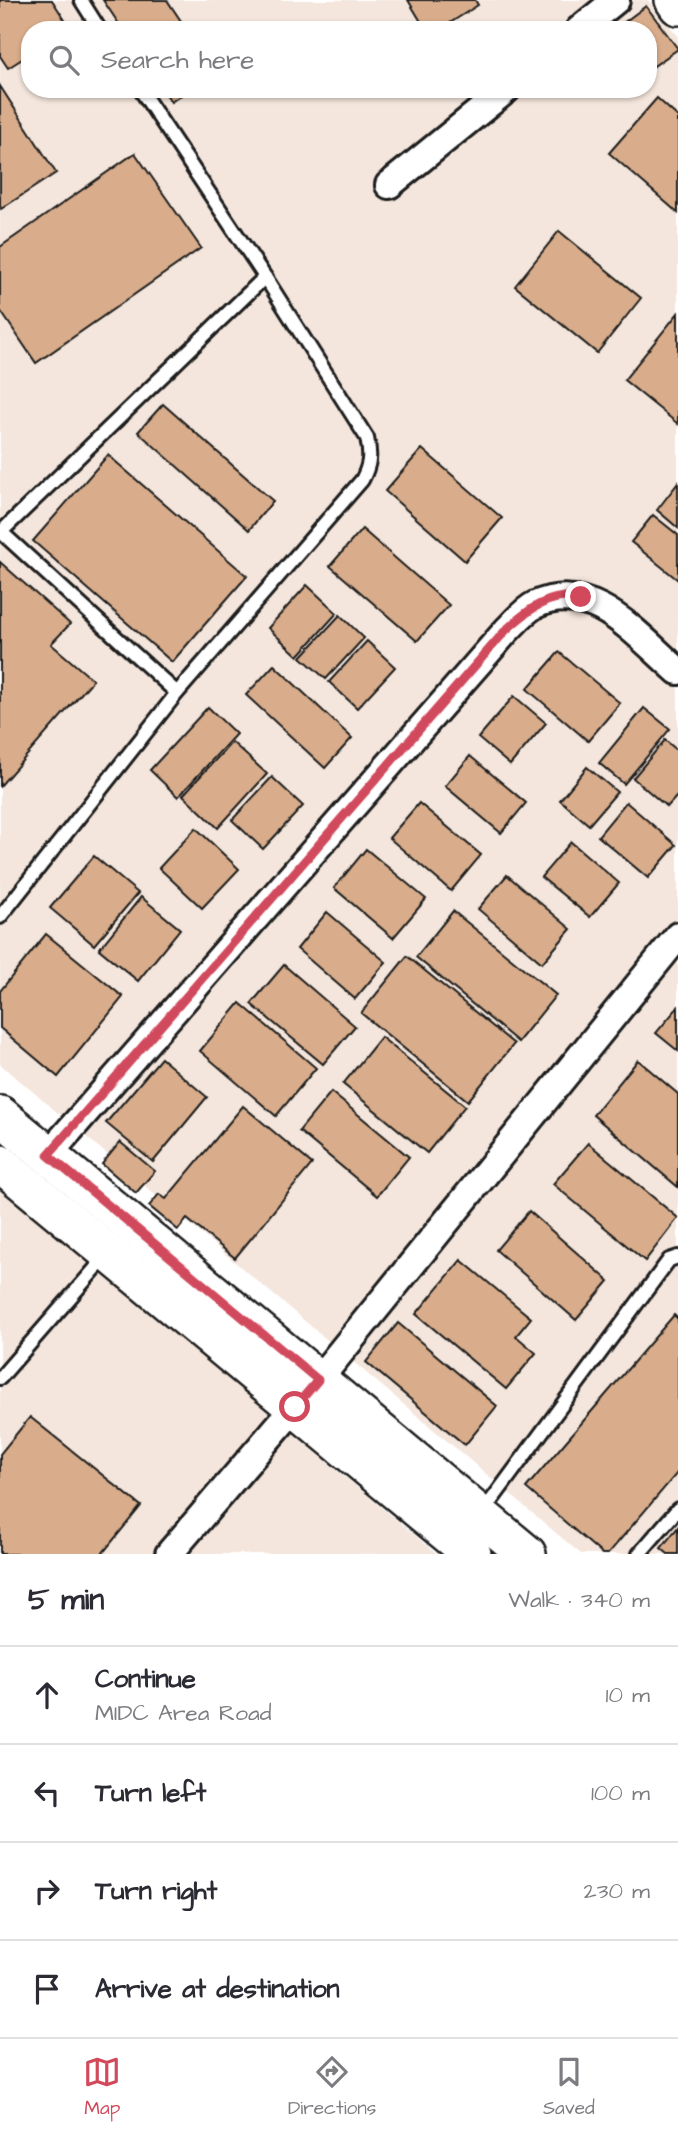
<!DOCTYPE html>
<html lang="en">
<head>
<meta charset="utf-8">
<style>
	body { margin:0; font-family:"Architects Daughter",sans-serif; background:#f7f7f7; color:#2b2b33 }
	.stop { position:absolute; width:21px; height:21px; margin:-16px; border:5px solid #d1495b; border-radius:50%; background:#fff }
	.stop.end { background:#d1495b; border-color:#fff; box-shadow:0 2px 7px #0008 }
	.list { margin:0; padding:0; list-style:none }
	h2 { display:flex; justify-content:space-between; align-items:center; height:91px; margin:0; padding:0 28px; font-size:30px }
	h2 small { font-size:23px; font-weight:400; color:#7c7c81 }
	.list li { display:grid; grid-template-columns:46px 1fr auto; gap:21px; align-items:center; box-sizing:border-box; height:98px; padding:0 28px; border-top:2px solid #e1e1e2 }
	.list b { display:block; font-size:26px; white-space:nowrap }
	.list p { margin:0; font-size:23px; white-space:nowrap; color:#7c7c81 }
	.list em { font-size:23px; font-style:normal; color:#7c7c81 }
	.icon { flex:none; width:38px; height:38px; fill:none; stroke:currentColor; stroke-width:2; stroke-linecap:round; stroke-linejoin:round }
	.map { position:relative; flex:none; width:678px; height:1554px; overflow:hidden }
	.search { position:absolute; background:#fff; box-shadow:0 2px 5px #0004; left:21px; right:21px; top:21px; height:77px; display:flex; align-items:center; gap:18px; box-sizing:border-box; padding:0 24px; border-radius:28px; color:#7c7c81; font-size:26px }
	.sheet { height:483px; background:#fff }
	nav { display:flex; justify-content:space-around; align-items:center; box-sizing:border-box; height:98px; border-top:2px solid #e1e1e2; background:#fff; font-size:19px; color:#7c7c81 }
	nav a { display:grid; justify-items:center; gap:4px }
	nav .on { color:#d1495b }
	.map>svg:first-child { display:block }
	.built { fill:#f4e6dc; fill-rule:evenodd }
	.building { fill:#d9ad8b; stroke:#1c1c1c; stroke-width:2 }
	.lines { fill:none; stroke-linecap:round; stroke-linejoin:round }
	.lane-casing { stroke:#1c1c1c; stroke-width:18 }
	.street-casing { stroke:#1c1c1c; stroke-width:32 }
	.secondary-casing { stroke:#1c1c1c; stroke-width:42 }
	.lane { stroke:#fff; stroke-width:12 }
	.street { stroke:#fff; stroke-width:26 }
	.secondary { stroke:#fff; stroke-width:37 }
	.route { stroke:#d1495b; stroke-width:9 }
</style>
</head>
<body>
<div class="map">
<svg width="678" height="1554" viewBox="0 0 678 1554">
	<rect width="100%" height="100%" fill="#fff"/>
	<filter id="ink" filterUnits="userSpaceOnUse"><feTurbulence type="fractalNoise" baseFrequency=".0143" numOctaves="2"/><feDisplacementMap in="SourceGraphic" scale="14" xChannelSelector="R" yChannelSelector="G"/><feConvolveMatrix kernelMatrix="1 2 1 2 8 2 1 2 1" color-interpolation-filters="sRGB"/></filter>
	<g filter="url(#ink)">
		<g class="built">
			<path d="M0,0h648l30,36v1518h-97l-581,-490zM30,30h618v59h-618z"/>
			<polygon points="0,1188 437,1554 0,1554"/>
		</g>
		<g class="building">
			<polygon points="0,0 52,0 70,28 30,30 30,54 8,68 0,56"/>
			<polygon points="103,0 167,0 187,30 123,30"/>
			<polygon points="408,0 475,0 478,5 439,30 426,30"/>
			<polygon points="646,6 678,49 648,70 648,30 615,29"/>
			<polygon points="0,86 56,173 1,209 0,206"/>
			<polygon points="163,89 190,89 171,102"/>
			<polygon points="657,98 678,117 678,213 609,153"/>
			<polygon points="135,153 201,248 36,363 0,310 0,247"/>
			<polygon points="559,231 641,298 597,353 515,286"/>
			<polygon points="678,313 678,424 624,380"/>
			<polygon points="163,404 273,501 249,530 138,432"/>
			<polygon points="422,449 502,518 465,561 385,491"/>
			<polygon points="108,455 247,576 172,662 33,541"/>
			<polygon points="678,483 678,528 657,510"/>
			<polygon points="653,515 678,535 678,580 631,542"/>
			<polygon points="362,529 449,605 417,641 330,566"/>
			<polygon points="0,562 70,624 51,644 93,680 0,786"/>
			<polygon points="307,585 337,613 298,656 268,628"/>
			<polygon points="340,615 364,638 326,679 301,657"/>
			<polygon points="367,641 395,667 357,708 329,682"/>
			<polygon points="559,652 620,703 588,741 527,689"/>
			<polygon points="274,665 352,738 325,768 246,695"/>
			<polygon points="514,696 546,723 510,765 478,738"/>
			<polygon points="208,707 236,734 178,797 150,770"/>
			<polygon points="644,708 670,729 624,784 599,763"/>
			<polygon points="665,740 678,751 678,795 667,807 633,778"/>
			<polygon points="232,742 267,774 218,828 183,795"/>
			<polygon points="470,756 526,803 501,833 445,786"/>
			<polygon points="587,767 617,792 589,825 560,800"/>
			<polygon points="272,777 303,806 263,849 232,820"/>
			<polygon points="626,802 676,845 648,878 598,836"/>
			<polygon points="419,803 481,855 451,891 389,838"/>
			<polygon points="196,828 239,869 202,908 159,868"/>
			<polygon points="571,842 619,883 590,917 541,877"/>
			<polygon points="366,849 426,899 393,938 334,888"/>
			<polygon points="94,856 138,893 94,945 50,908"/>
			<polygon points="507,875 571,929 542,963 478,909"/>
			<polygon points="141,897 180,929 138,981 99,949"/>
			<polygon points="453,911 556,995 518,1042 416,957"/>
			<polygon points="327,912 386,962 355,999 297,949"/>
			<polygon points="46,934 123,997 58,1077 0,1028 0,991"/>
			<polygon points="407,956 514,1044 468,1101 361,1013"/>
			<polygon points="284,965 355,1026 323,1064 251,1004"/>
			<polygon points="240,1003 316,1068 276,1116 200,1051"/>
			<polygon points="678,1007 678,1051 656,1033"/>
			<polygon points="381,1037 465,1106 427,1153 343,1084"/>
			<polygon points="161,1058 207,1097 153,1162 106,1123"/>
			<polygon points="638,1060 678,1094 678,1187 593,1115"/>
			<polygon points="331,1092 409,1157 377,1196 299,1131"/>
			<polygon points="243,1106 312,1164 235,1258 187,1219 178,1230 149,1206 159,1194 166,1199"/>
			<polygon points="120,1142 155,1171 136,1193 102,1164"/>
			<polygon points="588,1143 678,1218 645,1261 553,1184"/>
			<polygon points="529,1211 609,1281 576,1320 496,1250"/>
			<polygon points="461,1260 531,1318 516,1336 536,1353 506,1389 416,1314"/>
			<polygon points="674,1315 678,1319 678,1472 608,1554 602,1554 526,1488"/>
			<polygon points="398,1323 497,1406 465,1445 366,1362"/>
			<polygon points="30,1417 141,1506 102,1554 0,1554 0,1454"/>
			<polygon points="678,1527 678,1554 668,1554 661,1548"/>
		</g>
		<g class="lines">
			<g class="lane-casing">
				<g id="lane">
					<polyline points="81,0 100,30"/>
					<polyline points="140,89 265,277"/>
					<polyline points="0,531 177,693"/>
					<path d="M0,533l265,-256 102,161c4,17 3,27 -5,42l-185,213 -177,224"/>
					<polyline points="0,1378 108,1254"/>
					<polyline points="483,1512 669,1260 678,1257"/>
					<polyline points="639,1554 678,1509"/>
				</g>
			</g>
			<g class="street-casing">
				<g id="street">
					<polyline points="579,30 616,0"/>
					<polyline points="389,185 507,89"/>
					<path d="M48,1155l459,-525c8,-8 18,-20 28,-25 58,-27 103,32 143,66"/>
					<polyline points="169,1554 318,1380 678,936"/>
				</g>
			</g>
			<g class="secondary-casing">
				<g id="secondary">
					<polyline points="674,0 678,6"/>
					<polyline points="0,1115 527,1554"/>
					<polyline points="0,1163 472,1554"/>
				</g>
			</g>
			<use href="#lane" class="lane"/>
			<use href="#street" class="street"/>
			<use href="#secondary" class="secondary"/>
		</g>
	</g>
	<g class="lines" filter="url(#ink)">
		<path class="route" d="M295,1407l23,-27 -270,-225 458,-525c24,-22 42,-36 75,-33"/>
	</g>
</svg>
<div class="stop" style="left:295px;top:1407px"></div>
<div class="stop end" style="left:581px;top:597px"></div>
<div class="search"><svg class="icon" aria-label="search" viewBox="0 0 24 24"><circle cx="10" cy="10" r="6"/><path d="M15 15l6 6"/></svg>Search here</div>
</div>
<section class="sheet">
<h2>5 min<small>Walk · 340 m</small></h2>
<ul class="list">
<li><svg class="icon" aria-label="ahead" viewBox="0 0 24 24"><path d="M12 20V5M6 11l6-6 6 6"/></svg><div><b>Continue</b><p>MIDC Area Road</p></div><em>10 m</em></li>
<li><svg class="icon" aria-label="left" viewBox="0 0 24 24"><path d="M17 20v-9H6M10 6l-5 5 5 5"/></svg><div><b>Turn left</b></div><em>100 m</em></li>
<li><svg class="icon" aria-label="right" viewBox="0 0 24 24"><path d="M7 20v-9h11M14 6l5 5-5 5"/></svg><div><b>Turn right</b></div><em>230 m</em></li>
<li><svg class="icon" aria-label="arrive" viewBox="0 0 24 24"><path d="M6 21V4h12l-3 4 3 4H6"/></svg><div><b>Arrive at destination</b></div></li>
</ul>
</section>
<nav>
<a class="on"><svg class="icon" aria-label="map" viewBox="0 0 24 24"><path d="M3 6l6-2 6 2 6-2v14l-6 2-6-2-6 2zM9 4v14M15 6v14"/></svg>Map</a>
<a><svg class="icon" aria-label="directions" viewBox="0 0 24 24"><path d="M12 3l9 9-9 9-9-9zM9 14v-3h6M13 9l2 2-2 2"/></svg>Directions</a>
<a><svg class="icon" aria-label="saved" viewBox="0 0 24 24"><path d="M7 4h10v16l-5-4-5 4z"/></svg>Saved</a>
</nav>
</body>
</html>
